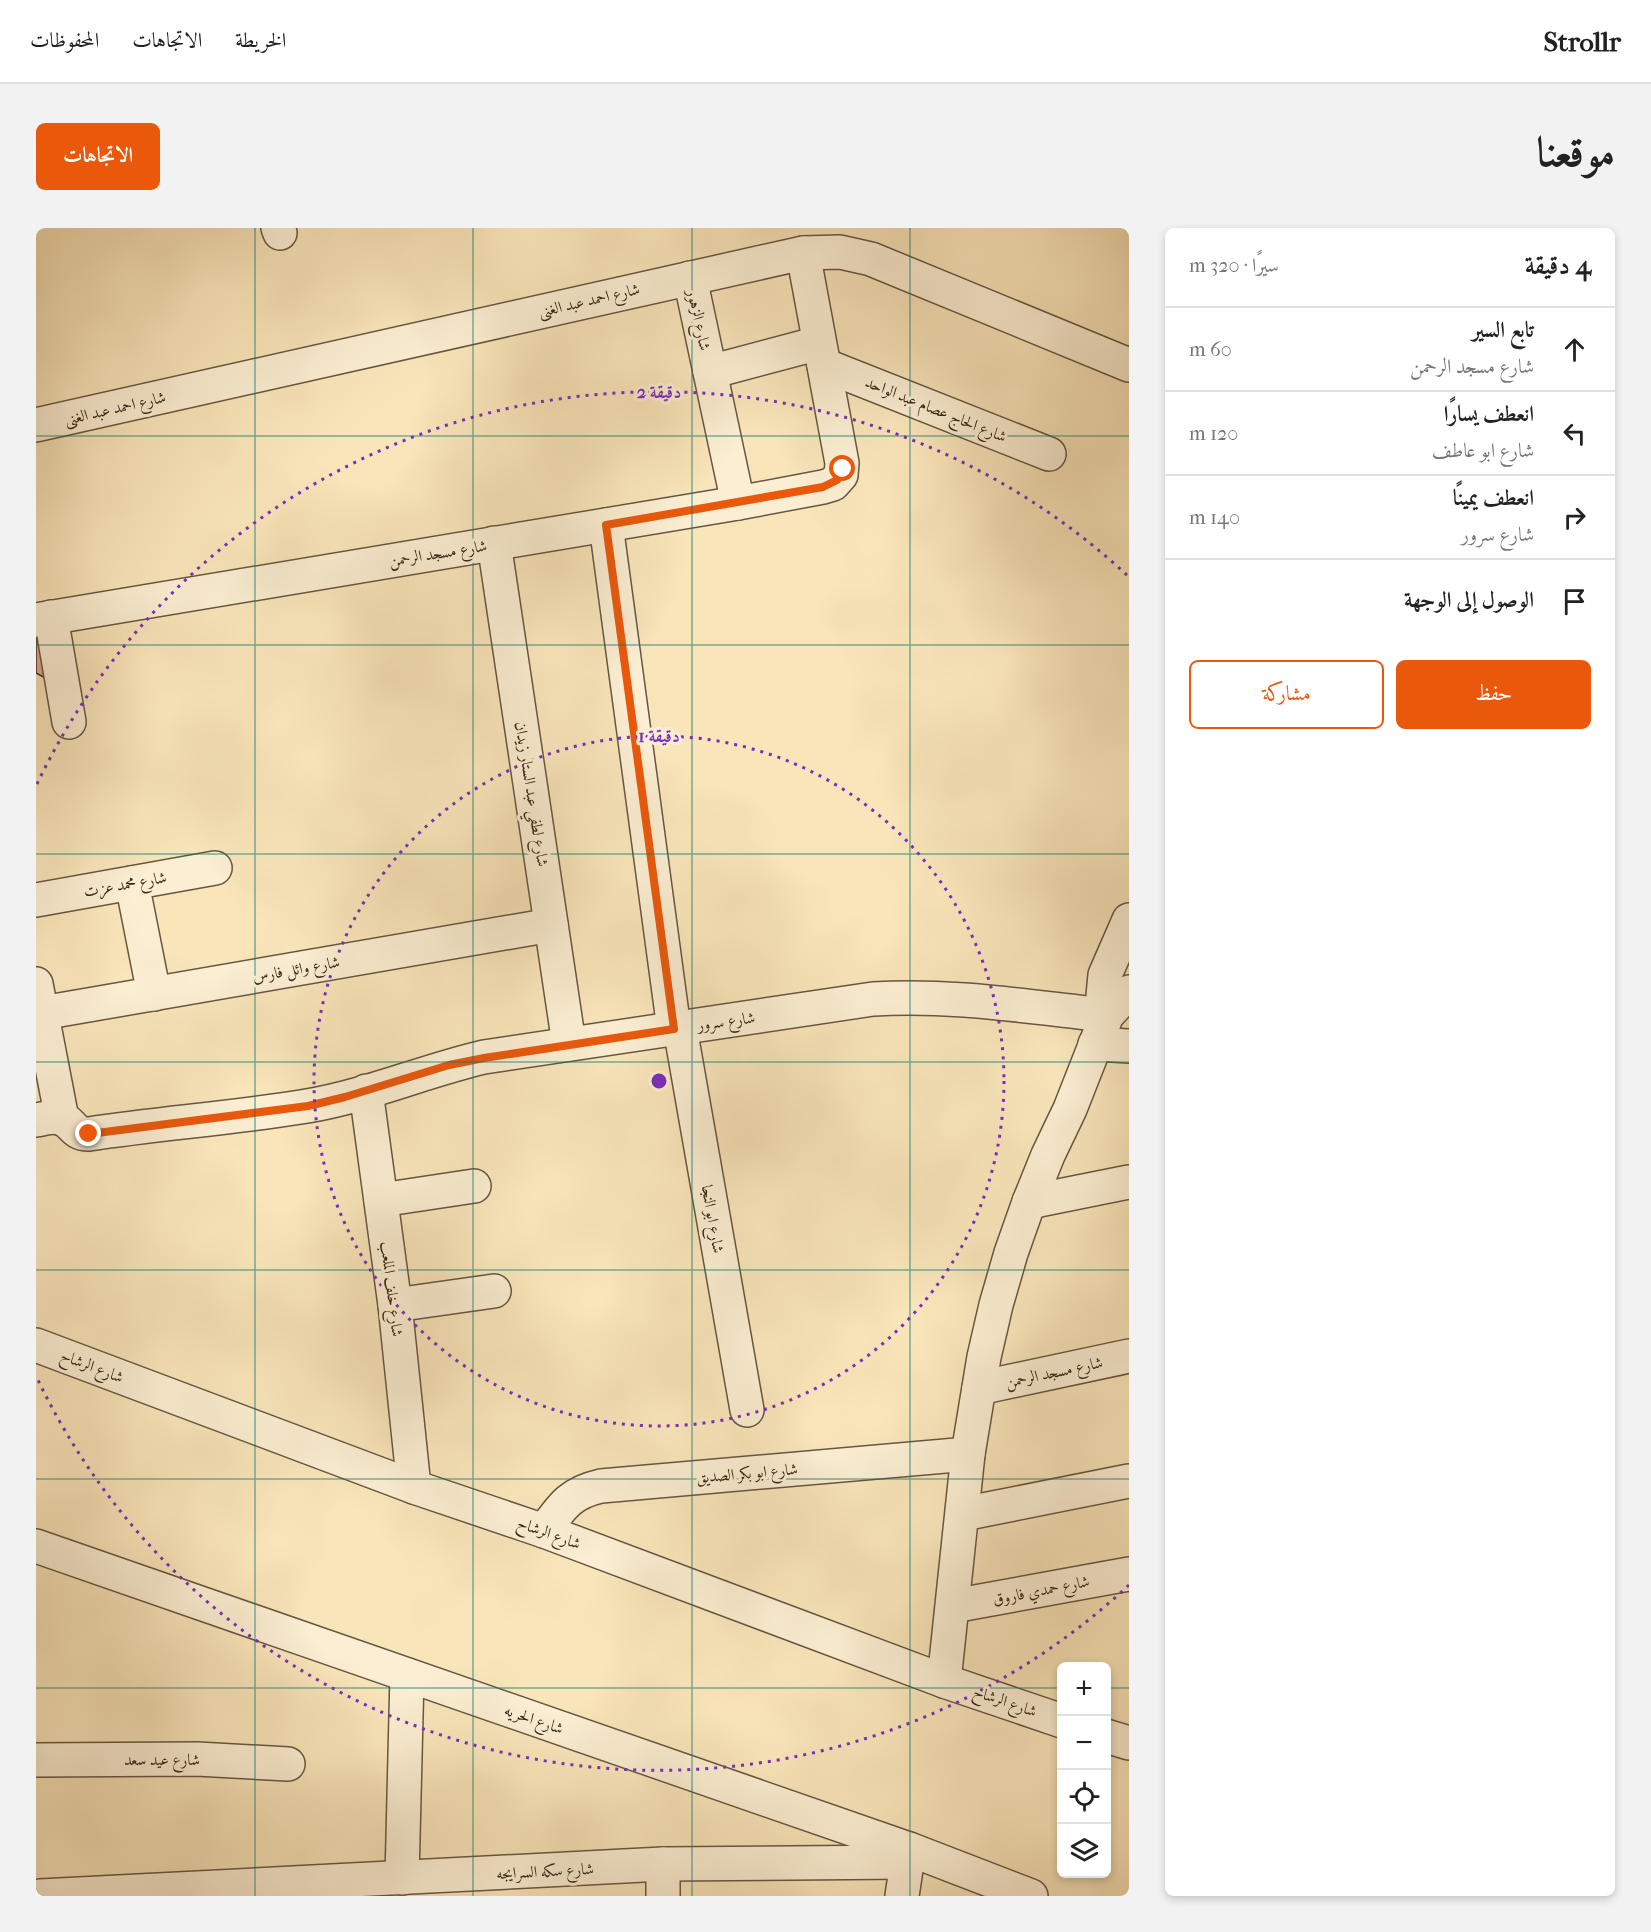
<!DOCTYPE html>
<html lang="ar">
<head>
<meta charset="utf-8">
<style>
	body { margin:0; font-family:"IM FELL French Canon",Amiri,serif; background:#f2f2f2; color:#222; direction:rtl }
	.controls { position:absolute; right:18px; bottom:18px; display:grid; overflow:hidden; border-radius:9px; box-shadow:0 3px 9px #0003 }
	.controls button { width:54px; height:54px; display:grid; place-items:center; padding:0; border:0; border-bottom:2px solid #e0e0e0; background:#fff; color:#222; font:30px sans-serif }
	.stop { position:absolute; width:18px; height:18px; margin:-14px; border:4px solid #ea580c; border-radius:50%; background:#fff }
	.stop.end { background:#ea580c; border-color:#fff; box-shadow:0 2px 6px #0008 }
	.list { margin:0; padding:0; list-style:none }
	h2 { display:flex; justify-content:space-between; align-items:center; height:78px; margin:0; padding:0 24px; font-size:26px }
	h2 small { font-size:20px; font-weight:400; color:#767676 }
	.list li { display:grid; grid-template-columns:39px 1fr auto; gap:18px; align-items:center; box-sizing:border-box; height:84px; padding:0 24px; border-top:2px solid #e0e0e0 }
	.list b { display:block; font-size:22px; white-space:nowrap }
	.list p { margin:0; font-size:20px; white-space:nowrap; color:#767676 }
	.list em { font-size:20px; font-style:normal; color:#767676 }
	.actions { display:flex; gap:12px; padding:18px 24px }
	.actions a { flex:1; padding:14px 0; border:2px solid #ea580c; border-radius:9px; text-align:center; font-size:21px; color:#ea580c }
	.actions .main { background:#ea580c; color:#fff }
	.icon { flex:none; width:33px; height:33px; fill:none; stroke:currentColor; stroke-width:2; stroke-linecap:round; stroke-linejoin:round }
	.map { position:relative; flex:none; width:1093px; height:1668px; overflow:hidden; direction:ltr; border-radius:9px }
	header { display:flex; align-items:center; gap:36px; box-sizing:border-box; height:84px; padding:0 30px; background:#fff; border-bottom:2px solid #e0e0e0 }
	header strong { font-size:28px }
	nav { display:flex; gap:33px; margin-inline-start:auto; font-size:21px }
	.intro { display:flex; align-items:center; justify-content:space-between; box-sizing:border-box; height:144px; padding:0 36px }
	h1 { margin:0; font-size:42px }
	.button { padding:15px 27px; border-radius:9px; background:#ea580c; color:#fff; font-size:21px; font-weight:700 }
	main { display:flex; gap:36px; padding:0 36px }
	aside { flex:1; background:#fff; border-radius:9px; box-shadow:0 3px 9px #0003 }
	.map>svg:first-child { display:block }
	.building { fill:#e7a694; stroke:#362719; stroke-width:1.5 }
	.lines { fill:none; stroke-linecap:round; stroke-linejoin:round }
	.minor-casing { stroke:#675641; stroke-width:36 }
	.minor { stroke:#fbeed2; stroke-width:33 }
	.route { stroke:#ea580c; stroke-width:8 }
	.grid { fill:none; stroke:#0f766e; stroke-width:1.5; stroke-opacity:0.55 }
	.ring { fill:none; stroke:#7b2cbf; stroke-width:3; stroke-dasharray:3 6 }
	.labels { text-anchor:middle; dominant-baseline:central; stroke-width:6; stroke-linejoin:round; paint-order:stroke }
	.street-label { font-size:16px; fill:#362719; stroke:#fbeed2 }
	.centre { fill:#7b2cbf; stroke:#fbeed2; stroke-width:3 }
	.ring-label { font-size:18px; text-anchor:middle; font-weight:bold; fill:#7b2cbf; stroke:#fbeed2; stroke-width:6; stroke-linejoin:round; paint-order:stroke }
</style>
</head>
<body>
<header>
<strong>Strollr</strong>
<nav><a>الخريطة</a><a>الاتجاهات</a><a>المحفوظات</a></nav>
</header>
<div class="intro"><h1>موقعنا</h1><a class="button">الاتجاهات</a></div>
<main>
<aside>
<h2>4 دقيقة<small>سيرًا · 320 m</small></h2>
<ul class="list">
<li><svg class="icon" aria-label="ahead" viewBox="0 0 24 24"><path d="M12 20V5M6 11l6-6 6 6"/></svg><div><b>تابع السير</b><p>شارع مسجد الرحمن</p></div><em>60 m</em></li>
<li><svg class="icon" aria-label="left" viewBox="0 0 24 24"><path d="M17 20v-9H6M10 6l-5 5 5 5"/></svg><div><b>انعطف يسارًا</b><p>شارع ابو عاطف</p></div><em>120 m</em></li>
<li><svg class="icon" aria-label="right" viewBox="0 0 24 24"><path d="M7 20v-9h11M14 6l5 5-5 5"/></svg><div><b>انعطف يمينًا</b><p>شارع سرور</p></div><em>140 m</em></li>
<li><svg class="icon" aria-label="arrive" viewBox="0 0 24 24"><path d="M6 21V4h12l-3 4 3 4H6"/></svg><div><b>الوصول إلى الوجهة</b></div></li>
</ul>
<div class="actions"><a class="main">حفظ</a><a>مشاركة</a></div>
</aside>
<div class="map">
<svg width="1093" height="1668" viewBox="0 0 1093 1668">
	<rect width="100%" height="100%" fill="#f9e5ba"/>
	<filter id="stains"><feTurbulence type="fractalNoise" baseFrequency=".00333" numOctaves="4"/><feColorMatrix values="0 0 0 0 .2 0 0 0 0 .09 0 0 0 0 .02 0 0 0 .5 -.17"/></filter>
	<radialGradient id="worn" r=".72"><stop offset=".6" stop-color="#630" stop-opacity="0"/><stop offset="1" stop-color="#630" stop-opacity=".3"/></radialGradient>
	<polygon class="building" points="15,405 11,451 0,445 0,408"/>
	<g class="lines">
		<g class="minor-casing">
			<g id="minor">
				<polyline points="242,0 244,5"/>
				<polyline points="654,50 702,275"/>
				<polyline points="788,137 1013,226"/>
				<polyline points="674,144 783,115"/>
				<polyline points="0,197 767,25 804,24 835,31 1093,137"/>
				<polyline points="570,297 638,801"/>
				<polyline points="458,315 533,816"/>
				<polyline points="15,389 33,494"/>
				<polyline points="0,392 702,275 787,259 797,256 805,247 806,235 767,25"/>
				<polyline points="96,655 118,766"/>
				<polyline points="0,672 179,640"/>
				<polyline points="0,756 26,891"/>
				<polyline points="6,785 515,697"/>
				<polyline points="1071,787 1067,768 1069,747 1093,692"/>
				<polyline points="644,800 711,1182"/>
				<polyline points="1059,816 1093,818"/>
				<polyline points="330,863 359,1077 378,1259"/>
				<path d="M0,892c7,-1 17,-4 25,-2 12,4 11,16 28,16 73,-11 146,-16 218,-28 60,-10 117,-35 177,-49l389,-58c78,-5 156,8 234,16"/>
				<polyline points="345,972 438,958"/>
				<polyline points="993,974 1093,954"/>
				<polyline points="359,1077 458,1063"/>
				<polyline points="0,1117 378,1259 508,1303 908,1453 1026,1493"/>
				<polyline points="943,1160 1093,1128"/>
				<polyline points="927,1286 1093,1253"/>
				<path d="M508,1303c18,-25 26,-38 57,-45l367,-32"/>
				<polyline points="0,1318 873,1621 995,1668"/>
				<polyline points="917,1378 1093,1346"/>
				<polyline points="908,1453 932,1226 948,1129 960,1077 975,1025 993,974 1012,927 1034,881 1071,787 1093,764"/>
				<polyline points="1070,1508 1093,1515"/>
				<polyline points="0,1532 161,1531 252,1536"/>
				<polyline points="627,1636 627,1668"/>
				<polyline points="366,1650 371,1447"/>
				<polyline points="4,1668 627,1636 870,1634"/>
				<polyline points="866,1668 873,1621"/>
			</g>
		</g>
		<use href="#minor" class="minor"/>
	</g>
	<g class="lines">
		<polyline class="route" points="53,906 272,878 309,869 413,837 448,830 638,801 570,297 787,259 801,252 807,241"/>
	</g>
	<path class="grid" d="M219,0v1668M437,0v1668M656,0v1668M874,0v1668M0,208h1093M0,417h1093M0,626h1093M0,834h1093M0,1042h1093M0,1251h1093M0,1460h1026M1070,1460h23"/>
	<g class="ring">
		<circle cx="623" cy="853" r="345"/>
		<path d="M1093 1357A689 689 0 0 1 1 1150M1 556A689 689 0 0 1 1093 349"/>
	</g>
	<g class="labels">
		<g class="street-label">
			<text transform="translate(553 72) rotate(-13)">شارع احمد عبد الغنى</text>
			<text transform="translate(663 92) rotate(78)">شارع الزهور</text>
			<text transform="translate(79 180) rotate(-13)">شارع احمد عبد الغنى</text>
			<text transform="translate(900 181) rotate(22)">شارع الحاج عصام عبد الواحد</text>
			<text transform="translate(402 325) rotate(-9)">شارع مسجد الرحمن</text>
			<text transform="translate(496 566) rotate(81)">شارع لطفي عبد الستار زيدان</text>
			<text transform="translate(89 656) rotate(-10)">شارع محمد عزت</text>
			<text transform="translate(260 741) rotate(-10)">شارع وائل فارس</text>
			<text transform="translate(690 793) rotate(-8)">شارع سرور</text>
			<text transform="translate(677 991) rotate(80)">شارع ابو النجا</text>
			<text transform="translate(356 1061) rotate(83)">شارع خلف الملعب</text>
			<text transform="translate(56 1138) rotate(21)">شارع الرشاح</text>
			<text transform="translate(1018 1144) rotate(-12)">شارع مسجد الرحمن</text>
			<text transform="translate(711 1245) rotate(-5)">شارع ابو بكر الصديق</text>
			<text transform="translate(513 1305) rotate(20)">شارع الرشاح</text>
			<text transform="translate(1005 1362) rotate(-11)">شارع حمدي فاروق</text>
			<text transform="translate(969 1473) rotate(19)">شارع الرشاح</text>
			<text transform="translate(498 1491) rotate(19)">شارع الحريه</text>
			<text x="126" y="1531">شارع عيد سعد</text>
			<text transform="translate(509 1643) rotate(-3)">شارع سكه السرايجه</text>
		</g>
	</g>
	<circle cx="623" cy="853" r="9" class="centre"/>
	<g class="ring-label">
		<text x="623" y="170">2 دقيقة</text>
		<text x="623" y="514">1 دقيقة</text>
	</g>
	<rect width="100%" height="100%" filter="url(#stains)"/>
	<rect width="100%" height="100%" fill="url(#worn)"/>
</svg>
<div class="controls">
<button>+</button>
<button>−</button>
<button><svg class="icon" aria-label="locate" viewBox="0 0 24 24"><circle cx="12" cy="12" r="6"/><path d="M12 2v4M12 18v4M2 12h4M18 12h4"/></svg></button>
<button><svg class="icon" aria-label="layers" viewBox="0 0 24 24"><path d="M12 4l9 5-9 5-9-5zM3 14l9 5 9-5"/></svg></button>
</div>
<div class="stop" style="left:807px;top:241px"></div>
<div class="stop end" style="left:53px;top:906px"></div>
</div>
</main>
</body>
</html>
